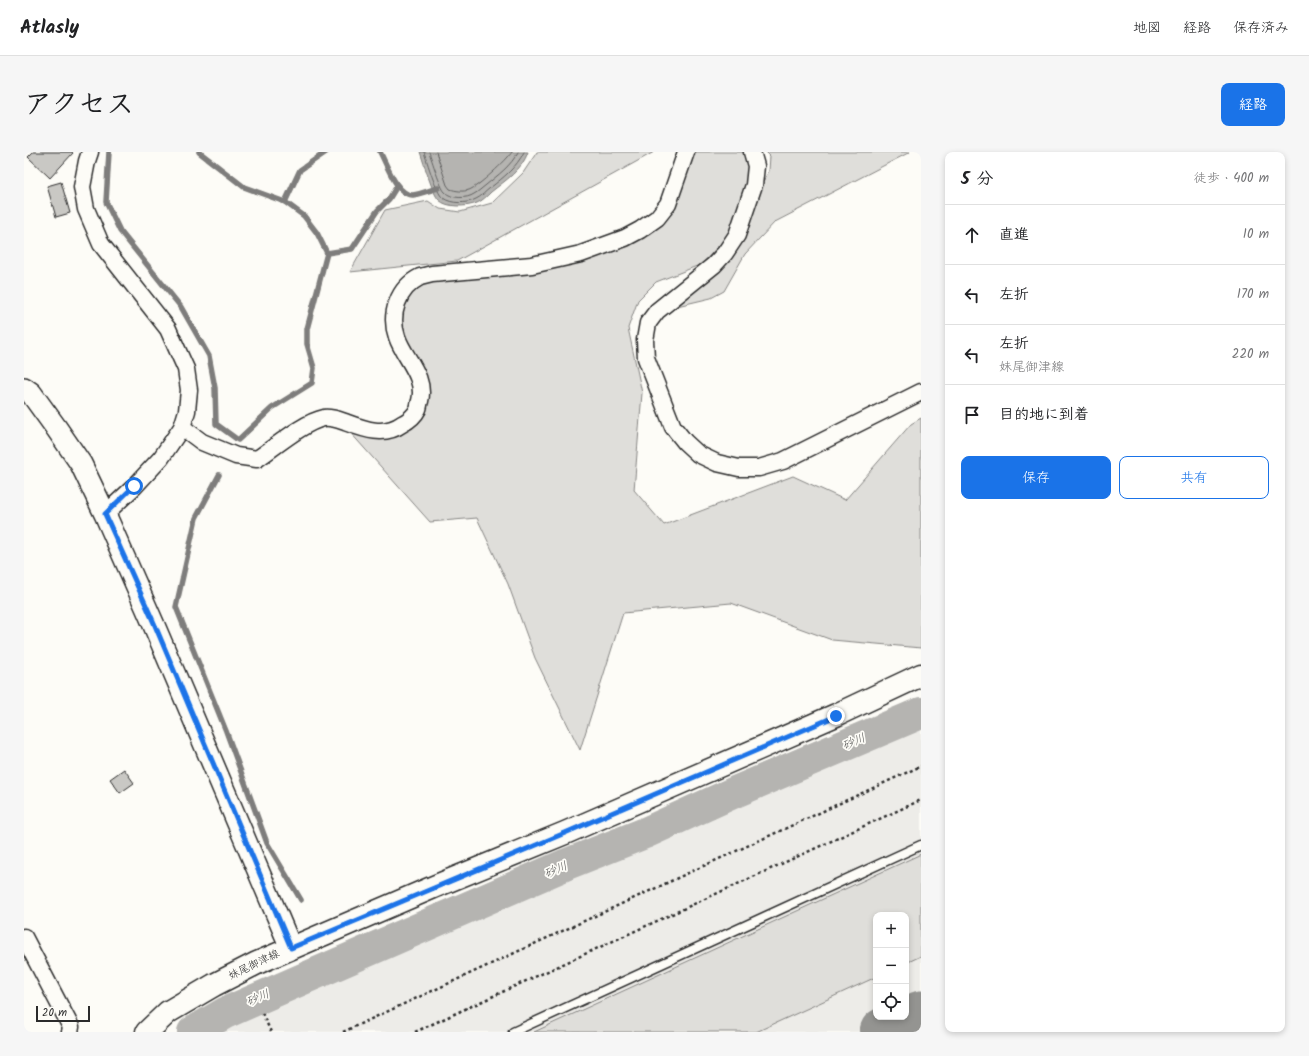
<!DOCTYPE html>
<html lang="ja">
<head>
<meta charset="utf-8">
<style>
	body { margin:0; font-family:Kalam,"Klee One",sans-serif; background:#f6f6f6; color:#202124 }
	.controls { position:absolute; right:12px; bottom:12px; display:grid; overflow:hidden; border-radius:8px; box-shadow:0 2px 6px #0003 }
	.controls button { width:36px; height:36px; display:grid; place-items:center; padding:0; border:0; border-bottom:1px solid #e0e0e0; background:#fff; color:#202124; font:20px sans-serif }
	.scale { position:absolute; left:12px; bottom:10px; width:54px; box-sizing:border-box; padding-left:4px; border:2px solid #2b2b2b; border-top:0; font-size:11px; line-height:14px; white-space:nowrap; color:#2b2b2b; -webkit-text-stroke:3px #fdfcf7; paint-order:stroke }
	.stop { position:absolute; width:12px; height:12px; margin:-9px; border:3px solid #1a73e8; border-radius:50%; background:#fff }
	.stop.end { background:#1a73e8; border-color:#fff; box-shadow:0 1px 4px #0008 }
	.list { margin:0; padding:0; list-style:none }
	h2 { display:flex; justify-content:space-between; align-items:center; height:52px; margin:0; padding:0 16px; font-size:17px }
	h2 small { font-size:13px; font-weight:400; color:#757577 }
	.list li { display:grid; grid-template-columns:26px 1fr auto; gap:12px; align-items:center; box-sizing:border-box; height:60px; padding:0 16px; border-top:1px solid #e0e0e0 }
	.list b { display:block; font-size:15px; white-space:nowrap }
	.list p { margin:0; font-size:13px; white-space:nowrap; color:#757577 }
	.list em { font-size:13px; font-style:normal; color:#757577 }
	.actions { display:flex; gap:8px; padding:12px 16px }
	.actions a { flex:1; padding:9px 0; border:1px solid #1a73e8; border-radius:8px; text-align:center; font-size:14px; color:#1a73e8 }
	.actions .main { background:#1a73e8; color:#fff }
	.icon { flex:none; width:22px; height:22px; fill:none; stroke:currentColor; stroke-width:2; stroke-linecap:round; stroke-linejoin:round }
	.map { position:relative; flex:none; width:897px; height:880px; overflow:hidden; border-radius:8px }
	header { display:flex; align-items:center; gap:24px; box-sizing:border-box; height:56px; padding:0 20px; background:#fff; border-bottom:1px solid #e0e0e0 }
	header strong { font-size:19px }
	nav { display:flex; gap:22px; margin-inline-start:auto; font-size:14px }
	.intro { display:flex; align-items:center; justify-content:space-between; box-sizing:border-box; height:96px; padding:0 24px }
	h1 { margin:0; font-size:28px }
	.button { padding:10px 18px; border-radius:8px; background:#1a73e8; color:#fff; font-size:14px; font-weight:700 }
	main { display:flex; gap:24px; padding:0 24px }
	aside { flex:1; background:#fff; border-radius:8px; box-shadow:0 2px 6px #0003 }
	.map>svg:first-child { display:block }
	.built { fill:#edece8; fill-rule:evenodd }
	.green { fill:#dfdeda; stroke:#858482 }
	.water { fill:#b5b4b1; stroke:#7e7d7b }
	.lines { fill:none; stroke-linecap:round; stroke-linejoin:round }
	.shore { stroke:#626261; stroke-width:1 }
	.stream { stroke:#7e7d7b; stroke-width:5.5 }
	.river { stroke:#b5b4b1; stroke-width:32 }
	.taxiway { stroke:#949491; stroke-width:49 }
	.building { fill:#c9c8c4; stroke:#2b2b2b }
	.service-casing { stroke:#2b2b2b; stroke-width:11 }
	.minor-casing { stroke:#2b2b2b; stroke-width:19 }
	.tertiary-casing { stroke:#2b2b2b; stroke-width:24 }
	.primary-casing { stroke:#2b2b2b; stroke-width:25 }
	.path { stroke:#2b2b2b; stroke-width:2.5; stroke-dasharray:3 3; stroke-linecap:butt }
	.service { stroke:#fdfcf7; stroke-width:8 }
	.minor { stroke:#fdfcf7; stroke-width:16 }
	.tertiary { stroke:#fdfcf7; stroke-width:21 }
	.primary { stroke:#fdfcf7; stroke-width:22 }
	.route { stroke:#1a73e8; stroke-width:5 }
	.labels { text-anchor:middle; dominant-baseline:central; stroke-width:3.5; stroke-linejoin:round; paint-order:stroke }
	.street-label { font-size:11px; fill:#2b2b2b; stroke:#fdfcf7 }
	.water-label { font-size:12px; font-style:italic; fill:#5b5b5a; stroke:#fdfcf7 }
</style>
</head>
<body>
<header>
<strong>Atlasly</strong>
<nav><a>地図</a><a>経路</a><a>保存済み</a></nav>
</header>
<div class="intro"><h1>アクセス</h1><a class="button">経路</a></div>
<main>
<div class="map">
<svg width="897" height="880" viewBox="0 0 897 880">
	<rect width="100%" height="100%" fill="#fdfcf7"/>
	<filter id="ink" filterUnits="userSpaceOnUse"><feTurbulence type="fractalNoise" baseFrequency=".025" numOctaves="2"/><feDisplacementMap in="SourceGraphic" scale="8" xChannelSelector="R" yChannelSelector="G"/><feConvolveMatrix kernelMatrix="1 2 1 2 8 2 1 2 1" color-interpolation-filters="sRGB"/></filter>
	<g filter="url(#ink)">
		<path class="built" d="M897,569v311h-706l320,-146 259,-109zM852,763h30v102h-30z"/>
		<g class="green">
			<polygon points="513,0 630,0 433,109 326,120 361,58 404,49 416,57 436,60 468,51 499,21"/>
			<polygon points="670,0 722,0 724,1 724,35 706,81 678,112 632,130 614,148 604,176 618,241 610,338 640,373 769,324 821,348 887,272 897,266 897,496 808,488 707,451 599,461 556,598 511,506 484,432 453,366 406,370 325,279 354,284 403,249 378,184 375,168 383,144 397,131 621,83 665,4"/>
			<polygon points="742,0 886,0 751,70 721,102 700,139 687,146 649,155 679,132 717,86 738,31 745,19 746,4"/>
			<polygon points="897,702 897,804 882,811 882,763 852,763 852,825 732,880 510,880"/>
		</g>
		<path class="water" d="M396,0h108c-6,18 -22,28 -37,40 -4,4 -9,9 -14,11 -10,4 -30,5 -38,-3 -7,-7 -15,-37 -19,-48z"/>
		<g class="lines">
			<g class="shore">
				<path d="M400,0c3,9 12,41 19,46 8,6 24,6 33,1 5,-2 10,-8 14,-11 14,-11 26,-20 34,-36"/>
				<path d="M405,0c3,8 11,35 16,40 6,7 22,7 29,2 4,-2 8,-6 12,-9 12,-10 25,-19 32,-33"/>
				<path d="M412,0l11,33 3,4c6,2 13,3 19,1 9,-3 38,-30 43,-38"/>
			</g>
			<g class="stream">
				<polyline points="85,0 82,50 96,79 157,155 185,204 191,236 192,272 214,288 248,256 288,231 290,216 283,192 283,177 303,101 328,97 353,59 365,47 373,34"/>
				<polyline points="175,0 220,35 261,50 280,64 293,81 303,101"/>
				<path d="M356,0c7,13 17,44 33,43 8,-1 17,-5 25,-7"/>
				<polyline points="261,50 276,18 302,0"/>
				<polyline points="195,323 172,366 152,455 202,579 243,691 277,748"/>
				<polyline points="314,805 318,810"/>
			</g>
			<polyline class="river" points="169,880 201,861 543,712 621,681 711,640 897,561"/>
			<polyline class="taxiway" points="860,880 897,863"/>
		</g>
		<g class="building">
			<polygon points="9,0 48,0 49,1 26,26 4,5"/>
			<polygon points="37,30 46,61 32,65 23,34"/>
			<polygon points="100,617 110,631 96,641 86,627"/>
		</g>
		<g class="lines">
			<g class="service-casing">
				<polyline id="service" points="489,880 897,693"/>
			</g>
			<g class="minor-casing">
				<g id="minor">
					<polyline points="66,0 63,9 58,35 62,57 77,92 144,177 162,217 165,238 163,259 158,275 137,306 110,335 81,362"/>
					<polyline points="728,0 732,14 730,33 713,83 701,101 690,113 633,159 624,171 621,188 622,206 649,275 661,290 674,302 693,311 715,316 735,316 759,309 897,240"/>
					<path d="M158,275l20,15 34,14 21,3c18,-12 47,-37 67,-41 7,-1 15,2 21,4 19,7 39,15 57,2 6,-3 13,-9 16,-15 1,-2 1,-6 2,-8 6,-25 -16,-43 -23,-64 -8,-23 1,-49 23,-60 4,-1 8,-2 12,-3l100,-9 49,-11 44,-16 15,-8 17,-12 11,-14 18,-52"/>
					<polyline points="0,785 47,875 46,880"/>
				</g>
			</g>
			<g class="tertiary-casing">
				<polyline id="tertiary" points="0,236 7,241 33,277 57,312 81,362 129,471 267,796"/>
			</g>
			<g class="primary-casing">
				<polyline id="primary" points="123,880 144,860 190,833 233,811 412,734 541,681 812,563 897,523"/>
			</g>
			<g class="path">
				<polyline points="238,861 247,880"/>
				<polyline points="319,880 897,614"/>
				<polyline points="391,880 897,648"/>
			</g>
			<use href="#service" class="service"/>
			<use href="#minor" class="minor"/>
			<use href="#tertiary" class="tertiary"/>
			<use href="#primary" class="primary"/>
		</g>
	</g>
	<g class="lines" filter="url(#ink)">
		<polyline class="route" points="110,334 81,362 130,471 267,796 541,681 812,564"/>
	</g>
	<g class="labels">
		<g class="street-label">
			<text transform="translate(230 813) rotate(-26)">妹尾御津線</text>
		</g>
		<g class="water-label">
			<text transform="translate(830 590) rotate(-23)">砂川</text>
			<text transform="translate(532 718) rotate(-23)">砂川</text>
			<text transform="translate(234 846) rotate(-23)">砂川</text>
		</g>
	</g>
</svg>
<div class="controls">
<button>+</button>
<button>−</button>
<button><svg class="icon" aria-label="locate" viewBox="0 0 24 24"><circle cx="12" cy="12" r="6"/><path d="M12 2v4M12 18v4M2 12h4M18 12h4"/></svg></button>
</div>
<div class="scale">20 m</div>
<div class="stop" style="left:110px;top:334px"></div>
<div class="stop end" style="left:812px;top:564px"></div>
</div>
<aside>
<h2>5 分<small>徒歩 · 400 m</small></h2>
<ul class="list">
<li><svg class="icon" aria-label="ahead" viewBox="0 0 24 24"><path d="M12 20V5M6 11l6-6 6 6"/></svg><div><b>直進</b></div><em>10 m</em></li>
<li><svg class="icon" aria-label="left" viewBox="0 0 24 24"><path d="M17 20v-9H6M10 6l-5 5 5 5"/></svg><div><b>左折</b></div><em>170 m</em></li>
<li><svg class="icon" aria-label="left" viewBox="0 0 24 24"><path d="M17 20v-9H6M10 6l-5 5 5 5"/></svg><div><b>左折</b><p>妹尾御津線</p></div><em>220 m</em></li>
<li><svg class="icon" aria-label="arrive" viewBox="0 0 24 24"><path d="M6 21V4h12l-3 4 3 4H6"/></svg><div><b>目的地に到着</b></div></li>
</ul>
<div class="actions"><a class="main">保存</a><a>共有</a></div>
</aside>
</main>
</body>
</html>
